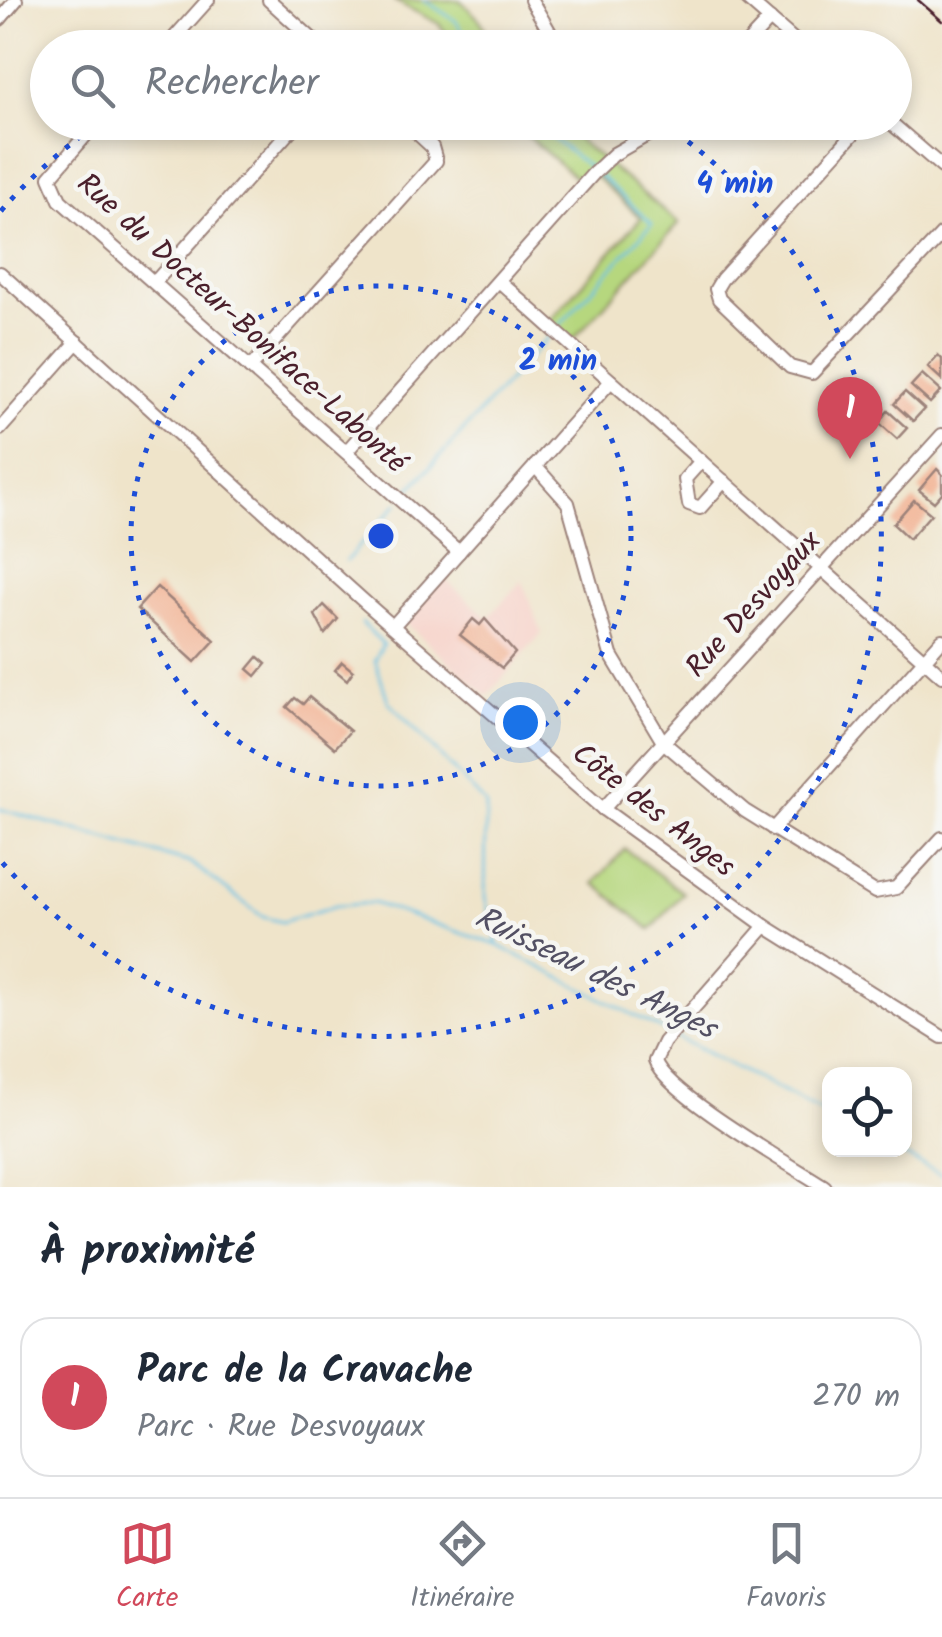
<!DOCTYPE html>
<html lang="fr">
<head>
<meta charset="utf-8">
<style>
	body { margin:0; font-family:Kalam,sans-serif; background:#f6f6f7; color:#1f2937 }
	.controls { position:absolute; right:30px; bottom:30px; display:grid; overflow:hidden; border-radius:20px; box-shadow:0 5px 15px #0003 }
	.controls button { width:90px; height:90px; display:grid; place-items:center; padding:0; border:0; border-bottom:2px solid #e0e1e3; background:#fff; color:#1f2937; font:50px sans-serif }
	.you { position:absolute; left:520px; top:722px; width:35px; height:35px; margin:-25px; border:8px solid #fff; border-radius:50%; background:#1a73e8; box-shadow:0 0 0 15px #1a73e833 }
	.badge { display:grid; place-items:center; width:65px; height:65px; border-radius:50%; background:#d1495b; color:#fff; font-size:32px; font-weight:700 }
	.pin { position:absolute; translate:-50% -82px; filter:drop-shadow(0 2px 5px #0008) }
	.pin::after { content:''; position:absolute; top:52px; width:35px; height:30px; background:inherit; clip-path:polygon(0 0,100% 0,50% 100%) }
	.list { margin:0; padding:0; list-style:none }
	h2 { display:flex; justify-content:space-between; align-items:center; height:130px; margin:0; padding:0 40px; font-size:42px }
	h2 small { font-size:32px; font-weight:400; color:#747a83 }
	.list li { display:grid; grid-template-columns:65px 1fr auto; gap:30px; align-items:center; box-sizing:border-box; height:160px; margin:0 20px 20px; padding:0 20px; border:2px solid #e0e1e3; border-radius:30px }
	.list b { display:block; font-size:38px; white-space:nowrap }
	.list p { margin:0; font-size:32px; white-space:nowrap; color:#747a83 }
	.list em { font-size:32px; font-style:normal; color:#747a83 }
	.icon { flex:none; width:55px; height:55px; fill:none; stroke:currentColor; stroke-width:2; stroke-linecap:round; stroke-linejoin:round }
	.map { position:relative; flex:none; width:942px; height:1187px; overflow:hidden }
	.search { position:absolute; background:#fff; box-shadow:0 5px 15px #0003; left:30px; right:30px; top:30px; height:110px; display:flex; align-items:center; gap:25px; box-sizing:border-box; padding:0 35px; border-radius:55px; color:#747a83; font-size:38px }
	.sheet { height:310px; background:#fff }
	nav { display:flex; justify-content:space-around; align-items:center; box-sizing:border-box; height:140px; border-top:2px solid #e0e1e3; background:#fff; font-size:28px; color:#747a83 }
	nav a { display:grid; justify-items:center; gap:5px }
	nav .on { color:#d1495b }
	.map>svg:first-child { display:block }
	.built { fill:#f7d1c8 }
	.green { fill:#b6d77e; stroke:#807b54; stroke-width:2.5 }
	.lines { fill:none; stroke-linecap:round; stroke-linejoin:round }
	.stream { stroke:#67c2e5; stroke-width:2.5 }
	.building { fill:#f2b191 }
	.minor-casing { stroke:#9c827a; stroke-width:16 }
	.minor { stroke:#fff; stroke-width:12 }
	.rail { stroke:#4a1f2b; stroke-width:2.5 }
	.ring { fill:none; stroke:#1d4ed8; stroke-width:5; stroke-dasharray:5 10 }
	.labels { text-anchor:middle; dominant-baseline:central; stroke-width:9; stroke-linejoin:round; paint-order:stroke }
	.street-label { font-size:30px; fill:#4a1f2b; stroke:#f6f6f2 }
	.water-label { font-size:32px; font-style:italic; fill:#535063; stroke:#f6f6f2 }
	.centre { fill:#1d4ed8; stroke:#f6f6f2; stroke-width:5 }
	.ring-label { font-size:30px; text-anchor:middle; font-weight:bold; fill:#1d4ed8; stroke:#f6f6f2; stroke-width:9; stroke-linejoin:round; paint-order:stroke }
</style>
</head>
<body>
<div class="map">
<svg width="942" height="1187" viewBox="0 0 942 1187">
	<rect width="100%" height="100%" fill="#f6f6f2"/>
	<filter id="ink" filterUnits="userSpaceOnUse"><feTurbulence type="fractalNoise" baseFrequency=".01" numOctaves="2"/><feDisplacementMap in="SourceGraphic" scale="20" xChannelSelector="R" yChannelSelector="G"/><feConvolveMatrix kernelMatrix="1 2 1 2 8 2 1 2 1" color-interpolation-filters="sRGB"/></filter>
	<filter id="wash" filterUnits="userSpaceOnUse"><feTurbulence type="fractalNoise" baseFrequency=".0048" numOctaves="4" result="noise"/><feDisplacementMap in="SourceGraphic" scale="40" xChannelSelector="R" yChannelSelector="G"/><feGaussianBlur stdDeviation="2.25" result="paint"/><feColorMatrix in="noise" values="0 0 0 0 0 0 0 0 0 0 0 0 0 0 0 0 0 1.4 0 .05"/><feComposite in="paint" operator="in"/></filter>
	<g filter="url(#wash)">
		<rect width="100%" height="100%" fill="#efe4ca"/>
		<polygon class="built" points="439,574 488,618 522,580 542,633 487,696 402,620"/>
		<g class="green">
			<polygon points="393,0 460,0 480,20 495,47 457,47 439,24"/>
			<polygon points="512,123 558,123 679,223 569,344 547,324 641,218 594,175 584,185"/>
			<polygon points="625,849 683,893 651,930 594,883"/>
		</g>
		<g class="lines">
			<g class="stream">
				<polyline points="424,0 456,21 471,48"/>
				<polyline points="531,122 593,170"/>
				<polyline points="558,327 652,224 599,175"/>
				<polyline points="403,497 552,333"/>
				<polyline points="346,561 398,503"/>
				<polyline points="362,623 383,644 375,660 388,701 486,804 485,898 497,943"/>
				<polyline points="0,809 191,863 263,917 282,922 335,906 373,903 497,945 667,1032"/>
				<polyline points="674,1036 830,1116"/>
				<polyline points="894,1150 942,1175"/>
			</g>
		</g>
		<g id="blocks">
			<g class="building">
				<polygon points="938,355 942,359 942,380 928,367"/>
				<polygon points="922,374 941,391 930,403 911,386"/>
				<polygon points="905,392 924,409 913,421 894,404"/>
				<polygon points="888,411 907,428 897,439 878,422"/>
				<polygon points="937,469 942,474 942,493 934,502 919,490"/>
				<polygon points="914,500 931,514 909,539 893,524"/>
				<polygon points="157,587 215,640 195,662 137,609"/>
				<polygon points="324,605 338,619 325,634 315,615"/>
				<polygon points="473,619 480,625 485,619 515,653 502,668 460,635"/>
				<polygon points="258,657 266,664 256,676 248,669"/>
				<polygon points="342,662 353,671 347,680 335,670"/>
				<polygon points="309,697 350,731 335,748 287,707 295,698 303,704"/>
			</g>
		</g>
	</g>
	<g filter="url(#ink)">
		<use href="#blocks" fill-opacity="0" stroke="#9c827a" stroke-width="2.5"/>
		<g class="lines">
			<g class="minor-casing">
				<g id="minor">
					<polyline points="269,0 322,48"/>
					<polyline points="531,0 559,48"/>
					<polyline points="748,0 803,48"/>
					<polyline points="0,19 16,0"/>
					<polyline points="165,48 208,0"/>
					<polyline points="743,48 770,19"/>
					<polyline points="97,122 50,177 60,200 459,552"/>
					<polyline points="864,122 722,279 716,289 719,299 790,367 812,373 942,234"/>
					<polyline points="890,122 942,167"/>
					<polyline points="0,273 367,604 603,809 765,926 942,1037"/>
					<polyline points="499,281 942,676"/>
					<polyline points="155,282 298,122"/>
					<polyline points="250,368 436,161 432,147 405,122"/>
					<polyline points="0,429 77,342"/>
					<polyline points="346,452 593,174 614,154 670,122"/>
					<polyline points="701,461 685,479 689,504 700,508 724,481"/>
					<polyline points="535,466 568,503 611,655 663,742 745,811 875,892 896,888 942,838"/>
					<polyline points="393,626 611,381"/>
					<polyline points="603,809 942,435"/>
					<polyline points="773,829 942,640"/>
					<path d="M765,926l-101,116 -9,19c10,32 136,104 170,126"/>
				</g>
			</g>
			<use href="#minor" class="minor"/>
			<polyline class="rail" points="918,0 942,21"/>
		</g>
	</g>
	<g class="ring">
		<circle cx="381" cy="536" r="250"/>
		<path d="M1 211A500 500 0 0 1 98 124M277 47A500 500 0 0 1 485 47M664 124A500 500 0 1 1 1 861"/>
	</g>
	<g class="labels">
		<g class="street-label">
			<text transform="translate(241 324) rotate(42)">Rue du Docteur-Boniface-Labonté</text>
			<text transform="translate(754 605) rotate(-48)">Rue Desvoyaux</text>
			<text transform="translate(653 811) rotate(38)">Côte des Anges</text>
		</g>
		<g class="water-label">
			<text transform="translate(595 974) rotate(26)">Ruisseau des Anges</text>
		</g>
	</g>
	<circle cx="381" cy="536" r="15" class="centre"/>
	<g class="ring-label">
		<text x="735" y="193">4 min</text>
		<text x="558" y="370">2 min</text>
	</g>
</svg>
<div class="controls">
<button><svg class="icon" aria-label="locate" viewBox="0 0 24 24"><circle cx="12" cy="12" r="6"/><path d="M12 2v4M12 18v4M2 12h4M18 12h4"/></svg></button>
</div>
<div class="you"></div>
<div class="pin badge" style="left:850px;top:459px">1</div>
<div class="search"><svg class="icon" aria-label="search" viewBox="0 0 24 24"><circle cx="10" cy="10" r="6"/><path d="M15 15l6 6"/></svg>Rechercher</div>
</div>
<section class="sheet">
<h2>À proximité<small></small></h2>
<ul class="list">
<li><span class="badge">1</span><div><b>Parc de la Cravache</b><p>Parc · Rue Desvoyaux</p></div><em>270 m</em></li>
</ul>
</section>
<nav>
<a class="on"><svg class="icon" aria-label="map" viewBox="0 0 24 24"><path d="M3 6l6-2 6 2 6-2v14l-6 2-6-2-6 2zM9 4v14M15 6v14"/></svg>Carte</a>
<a><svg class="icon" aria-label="directions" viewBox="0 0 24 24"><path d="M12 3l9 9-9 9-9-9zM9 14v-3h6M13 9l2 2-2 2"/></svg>Itinéraire</a>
<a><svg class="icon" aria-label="saved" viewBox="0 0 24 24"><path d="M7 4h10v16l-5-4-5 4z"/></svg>Favoris</a>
</nav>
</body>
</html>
